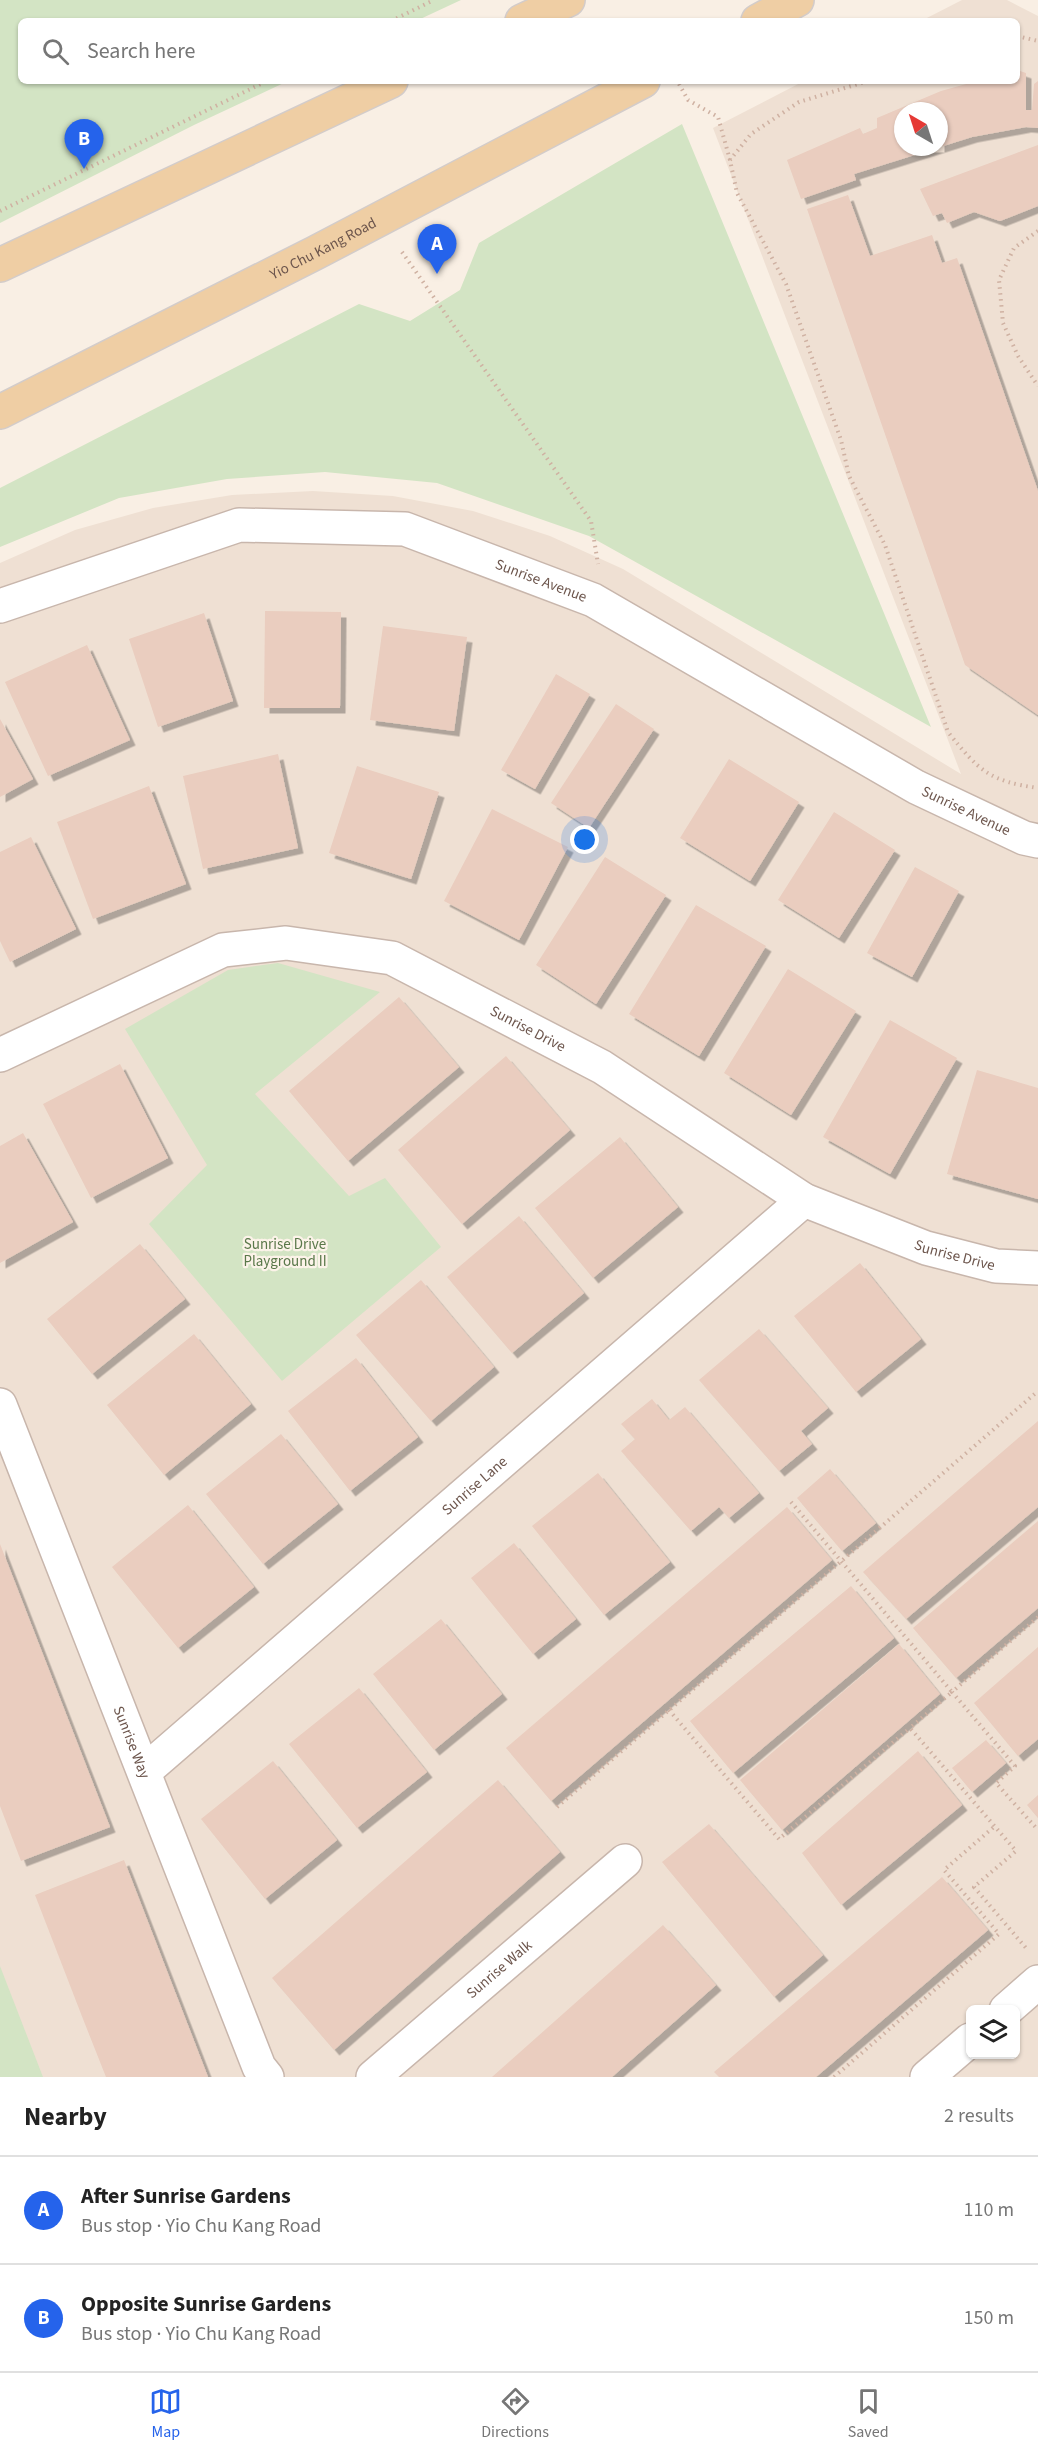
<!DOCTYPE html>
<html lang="en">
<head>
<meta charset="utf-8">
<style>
	body { margin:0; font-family:"Source Sans 3",sans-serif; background:#f2f2f2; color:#222 }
	.controls { position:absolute; right:18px; bottom:18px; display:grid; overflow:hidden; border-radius:9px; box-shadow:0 2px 4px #0004 }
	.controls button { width:54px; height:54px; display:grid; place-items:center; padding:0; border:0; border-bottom:2px solid #e0e0e0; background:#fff; color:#222; font:30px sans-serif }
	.compass { position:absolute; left:894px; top:102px; width:54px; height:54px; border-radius:50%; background:#fff; box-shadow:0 2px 4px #0004; rotate:321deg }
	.you { position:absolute; left:585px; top:840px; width:21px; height:21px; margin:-15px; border:4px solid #fff; border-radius:50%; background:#1a73e8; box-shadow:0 0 0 9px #1a73e833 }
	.badge { display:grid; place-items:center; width:39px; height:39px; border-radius:50%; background:#2563eb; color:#fff; font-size:20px; font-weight:700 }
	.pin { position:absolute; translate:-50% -50px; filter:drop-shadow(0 2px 3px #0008) }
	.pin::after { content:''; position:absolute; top:32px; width:21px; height:18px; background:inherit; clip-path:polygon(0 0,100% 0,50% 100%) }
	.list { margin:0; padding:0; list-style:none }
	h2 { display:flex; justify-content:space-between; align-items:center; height:78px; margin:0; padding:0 24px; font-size:26px }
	h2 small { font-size:20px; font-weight:400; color:#767676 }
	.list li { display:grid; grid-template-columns:39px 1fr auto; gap:18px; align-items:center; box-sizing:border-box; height:108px; padding:0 24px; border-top:2px solid #e0e0e0 }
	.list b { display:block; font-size:22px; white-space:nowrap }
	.list p { margin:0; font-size:20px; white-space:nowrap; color:#767676 }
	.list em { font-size:20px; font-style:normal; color:#767676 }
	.icon { flex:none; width:33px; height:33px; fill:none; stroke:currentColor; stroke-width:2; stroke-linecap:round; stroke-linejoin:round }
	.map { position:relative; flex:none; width:1038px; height:2077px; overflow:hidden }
	.search { position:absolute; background:#fff; box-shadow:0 2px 4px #0004; left:18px; right:18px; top:18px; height:66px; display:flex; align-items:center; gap:15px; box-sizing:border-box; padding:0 21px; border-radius:9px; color:#767676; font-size:22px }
	.sheet { height:294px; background:#fff }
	nav { display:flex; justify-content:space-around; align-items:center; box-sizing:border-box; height:84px; border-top:2px solid #e0e0e0; background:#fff; font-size:16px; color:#767676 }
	nav a { display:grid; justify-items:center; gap:3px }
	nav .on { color:#2563eb }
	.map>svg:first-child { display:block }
	.residential { fill:#efe0d3; fill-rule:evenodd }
	.green { fill:#d3e4c4 }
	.building { fill:#eacdbf; fill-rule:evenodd; filter:url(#shadow) }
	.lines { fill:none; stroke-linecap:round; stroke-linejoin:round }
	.minor-casing { stroke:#c8b6ac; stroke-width:36 }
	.major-casing { stroke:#d3ccca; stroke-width:36 }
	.path { stroke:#cfb1a2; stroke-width:4; stroke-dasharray:1.5 4.5; stroke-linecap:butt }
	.minor { stroke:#fff; stroke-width:33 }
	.major { stroke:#efcea4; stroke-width:33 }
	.labels { text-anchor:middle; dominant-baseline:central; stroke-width:4.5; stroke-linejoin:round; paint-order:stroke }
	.street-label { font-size:15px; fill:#6d564d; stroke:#fcf3e9 }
	.park-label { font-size:15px; fill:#5a784a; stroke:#fcf3e9 }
</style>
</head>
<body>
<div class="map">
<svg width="1038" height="2077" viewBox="0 0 1038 2077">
	<defs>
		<filter id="shadow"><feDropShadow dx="5.5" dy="5.5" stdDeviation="0" flood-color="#0004"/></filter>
	</defs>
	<rect width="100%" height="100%" fill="#f9efe4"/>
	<path class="residential" d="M962,0h45l31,16v2061h-1038v-1514l75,-33 78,-22 79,-13 81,-4 80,5 80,15 77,25 73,33 338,205 -248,-646 91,-47h213v-60h-96zM903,111h36v36h-36zM970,2010h46v44h-46z"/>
	<g class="green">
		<polygon points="0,0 461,0 416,21 21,21 21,81 288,81 194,125 0,223"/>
		<polygon points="682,124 931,727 589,536 437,483 325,472 227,479 119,498 0,547 0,488 359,304 410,321 460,290 479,243"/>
		<polygon points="278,963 380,992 255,1094 349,1196 385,1178 441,1247 282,1381 149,1224 207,1165 125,1029 228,970"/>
		<polygon points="0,1966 43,2077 0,2077"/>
	</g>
	<g class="building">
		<path d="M1017,70l9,3v37h6l2,-26 4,-3v47l-12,-1 -54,10 -118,37 2,6 -55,19 -14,-39 73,-32 3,6 14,-6v-10l64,-27 36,-10h40zM903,111h36v36h-36z"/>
		<polygon points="1038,145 1038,206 1000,221 974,212 947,223 942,213 933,216 920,189"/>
		<polygon points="848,195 870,256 932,235 942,263 957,258 1038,491 1038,715 965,665 807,209"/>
		<polygon points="265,611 341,612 340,708 264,708"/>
		<polygon points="204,613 233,701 158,727 129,639"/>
		<polygon points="383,626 467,637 454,731 370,720"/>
		<polygon points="87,645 130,740 48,776 5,682"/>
		<polygon points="556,674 590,694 535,789 501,770"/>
		<polygon points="616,704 654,729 589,828 551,803"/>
		<polygon points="0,719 33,779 0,797"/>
		<polygon points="278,754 298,848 203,869 183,776"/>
		<polygon points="729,759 799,802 750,881 680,838"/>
		<polygon points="357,766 439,792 411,879 329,853"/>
		<polygon points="149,786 186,884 93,919 57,822"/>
		<polygon points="492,809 568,847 519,940 444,901"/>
		<polygon points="834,812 895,850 839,938 778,900"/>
		<polygon points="31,837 76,929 10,962 0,941 0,852"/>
		<polygon points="605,857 666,895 596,1004 536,965"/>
		<polygon points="915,867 959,891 912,977 867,953"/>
		<polygon points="696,905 766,946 699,1056 629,1014"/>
		<polygon points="788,969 856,1011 791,1115 724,1073"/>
		<polygon points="399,997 459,1067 348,1161 289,1091"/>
		<polygon points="890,1020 957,1058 890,1174 823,1137"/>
		<polygon points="506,1056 570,1130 462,1224 398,1150"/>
		<polygon points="120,1064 168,1158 91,1198 43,1104"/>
		<polygon points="977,1070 1038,1088 1038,1199 947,1174"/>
		<polygon points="23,1133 73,1222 0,1263 0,1146"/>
		<polygon points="620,1137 678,1207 593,1278 535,1208"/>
		<polygon points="519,1216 584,1293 512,1353 447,1277"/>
		<polygon points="140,1244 185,1299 92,1374 47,1319"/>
		<polygon points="860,1263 921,1339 856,1392 794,1316"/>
		<polygon points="421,1280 494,1367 431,1421 356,1335"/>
		<polygon points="759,1329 828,1408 801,1431 812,1444 779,1471 699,1380"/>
		<polygon points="194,1334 251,1404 164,1475 107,1405"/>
		<polygon points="356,1358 418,1437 350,1491 288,1411"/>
		<polygon points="652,1399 669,1420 685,1407 759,1493 729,1518 719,1507 691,1531 621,1451 635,1439 621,1424"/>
		<polygon points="1038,1421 1038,1507 906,1619 863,1572"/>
		<polygon points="281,1434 338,1504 263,1564 206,1494"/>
		<polygon points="830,1469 876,1523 842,1551 797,1498"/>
		<polygon points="598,1473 670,1562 604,1615 532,1526"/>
		<polygon points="188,1505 254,1587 178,1648 112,1567"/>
		<polygon points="787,1507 832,1560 551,1801 506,1748"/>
		<polygon points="1038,1521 1038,1608 956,1678 913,1628"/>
		<polygon points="514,1543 576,1619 533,1654 471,1578"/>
		<polygon points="0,1544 110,1827 21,1861 0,1806"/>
		<polygon points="851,1586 894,1638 733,1773 690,1721"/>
		<polygon points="441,1619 502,1694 434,1750 373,1674"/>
		<polygon points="899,1644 940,1694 782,1830 740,1780"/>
		<polygon points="1038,1647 1038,1739 1018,1756 974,1703"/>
		<polygon points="359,1688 427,1772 357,1828 289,1744"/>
		<polygon points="986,1740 1006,1763 972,1792 952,1768"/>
		<polygon points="918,1751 962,1805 841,1905 802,1853"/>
		<polygon points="273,1761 337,1840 265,1899 201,1819"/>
		<polygon points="498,1780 560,1852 334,2050 272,1978"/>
		<polygon points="1038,1795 1038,1818 1027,1805"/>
		<polygon points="709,1824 823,1955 774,1997 662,1862"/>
		<polygon points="124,1860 208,2077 106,2077 83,2019 35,1895"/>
		<polygon points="942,1877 988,1930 816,2077 719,2077 714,2072"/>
		<polygon points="663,1925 716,1985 612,2077 492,2077"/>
	</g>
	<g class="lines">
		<g class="minor-casing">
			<g id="minor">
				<path id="s1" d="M0,606l239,-81 166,4 188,71 323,187 108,51 14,3"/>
				<path id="s2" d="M0,1055l223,-105 63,-7 106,15 210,109 202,133 122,48 70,18 42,2"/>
				<path id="s3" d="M0,1405l259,662 8,10"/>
				<path id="s4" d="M145,1771l659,-571"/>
				<polyline points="1006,2010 1038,1982"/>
				<path id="s5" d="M373,2077l252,-216"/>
				<polyline points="927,2077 970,2040"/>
			</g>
		</g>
		<g class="major-casing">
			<g id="major">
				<polyline points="522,21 568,0"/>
				<polyline points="758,21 797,0"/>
				<polyline points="0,265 391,81"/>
				<path id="s6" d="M0,412l315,-159 328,-172"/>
			</g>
		</g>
		<g class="path">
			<polyline points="391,21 434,0"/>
			<polyline points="1017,36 1038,41"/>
			<path d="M868,81l-69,21 -48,32 -21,26 7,33 49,91 55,156 8,36 36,69 63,187c31,39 41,49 90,56"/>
			<polyline points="679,84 688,100 718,117 730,160"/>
			<polyline points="0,211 267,81"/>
			<polyline points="1038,231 1014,248 999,280 1003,323 1018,356 1038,386"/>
			<polyline points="402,252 591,521 598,564"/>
			<polyline points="791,1502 952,1692 910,1728 1016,1851 974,1887 1026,1948"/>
			<polyline points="1038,1617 952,1692 1015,1766 996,1783 1038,1830"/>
			<polyline points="669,1710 779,1839 910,1728"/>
			<polyline points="557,1807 1038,1391"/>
			<polyline points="834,2077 999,1934 944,1870 995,1826"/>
		</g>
		<use href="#minor" class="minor"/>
		<use href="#major" class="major"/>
	</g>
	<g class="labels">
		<g class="street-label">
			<text stroke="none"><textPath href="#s6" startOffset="362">Yio Chu Kang Road</textPath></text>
			<text stroke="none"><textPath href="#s1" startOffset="564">Sunrise Avenue</textPath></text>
			<text stroke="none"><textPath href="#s1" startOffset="1048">Sunrise Avenue</textPath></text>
			<text stroke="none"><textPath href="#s2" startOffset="570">Sunrise Drive</textPath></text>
			<text stroke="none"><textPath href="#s2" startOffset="1056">Sunrise Drive</textPath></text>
			<text stroke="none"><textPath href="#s4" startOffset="436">Sunrise Lane</textPath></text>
			<text stroke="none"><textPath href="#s3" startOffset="362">Sunrise Way</textPath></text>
			<text stroke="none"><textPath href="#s5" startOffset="166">Sunrise Walk</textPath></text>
		</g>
		<g class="park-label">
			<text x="285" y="1244">Sunrise Drive<tspan x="285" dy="17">Playground II</tspan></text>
		</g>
	</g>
</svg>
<div class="controls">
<button><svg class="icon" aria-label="layers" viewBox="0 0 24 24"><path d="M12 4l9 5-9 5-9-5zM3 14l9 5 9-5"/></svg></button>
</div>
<svg class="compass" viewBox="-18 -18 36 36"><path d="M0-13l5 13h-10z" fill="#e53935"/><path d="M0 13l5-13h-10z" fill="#767676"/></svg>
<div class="you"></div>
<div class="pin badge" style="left:437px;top:274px">A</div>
<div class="pin badge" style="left:84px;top:169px">B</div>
<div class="search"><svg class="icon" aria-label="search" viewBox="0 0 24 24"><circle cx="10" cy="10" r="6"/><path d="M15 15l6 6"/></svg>Search here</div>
</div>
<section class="sheet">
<h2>Nearby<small>2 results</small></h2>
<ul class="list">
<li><span class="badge">A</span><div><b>After Sunrise Gardens</b><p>Bus stop · Yio Chu Kang Road</p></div><em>110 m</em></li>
<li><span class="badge">B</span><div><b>Opposite Sunrise Gardens</b><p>Bus stop · Yio Chu Kang Road</p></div><em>150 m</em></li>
</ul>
</section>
<nav>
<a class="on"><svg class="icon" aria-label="map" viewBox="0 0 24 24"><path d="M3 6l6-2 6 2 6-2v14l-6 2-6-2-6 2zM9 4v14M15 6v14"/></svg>Map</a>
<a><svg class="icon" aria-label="directions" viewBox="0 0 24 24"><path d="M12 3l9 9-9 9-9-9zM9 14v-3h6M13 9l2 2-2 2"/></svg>Directions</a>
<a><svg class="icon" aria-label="saved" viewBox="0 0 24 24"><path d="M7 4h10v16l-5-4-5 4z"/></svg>Saved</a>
</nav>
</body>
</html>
